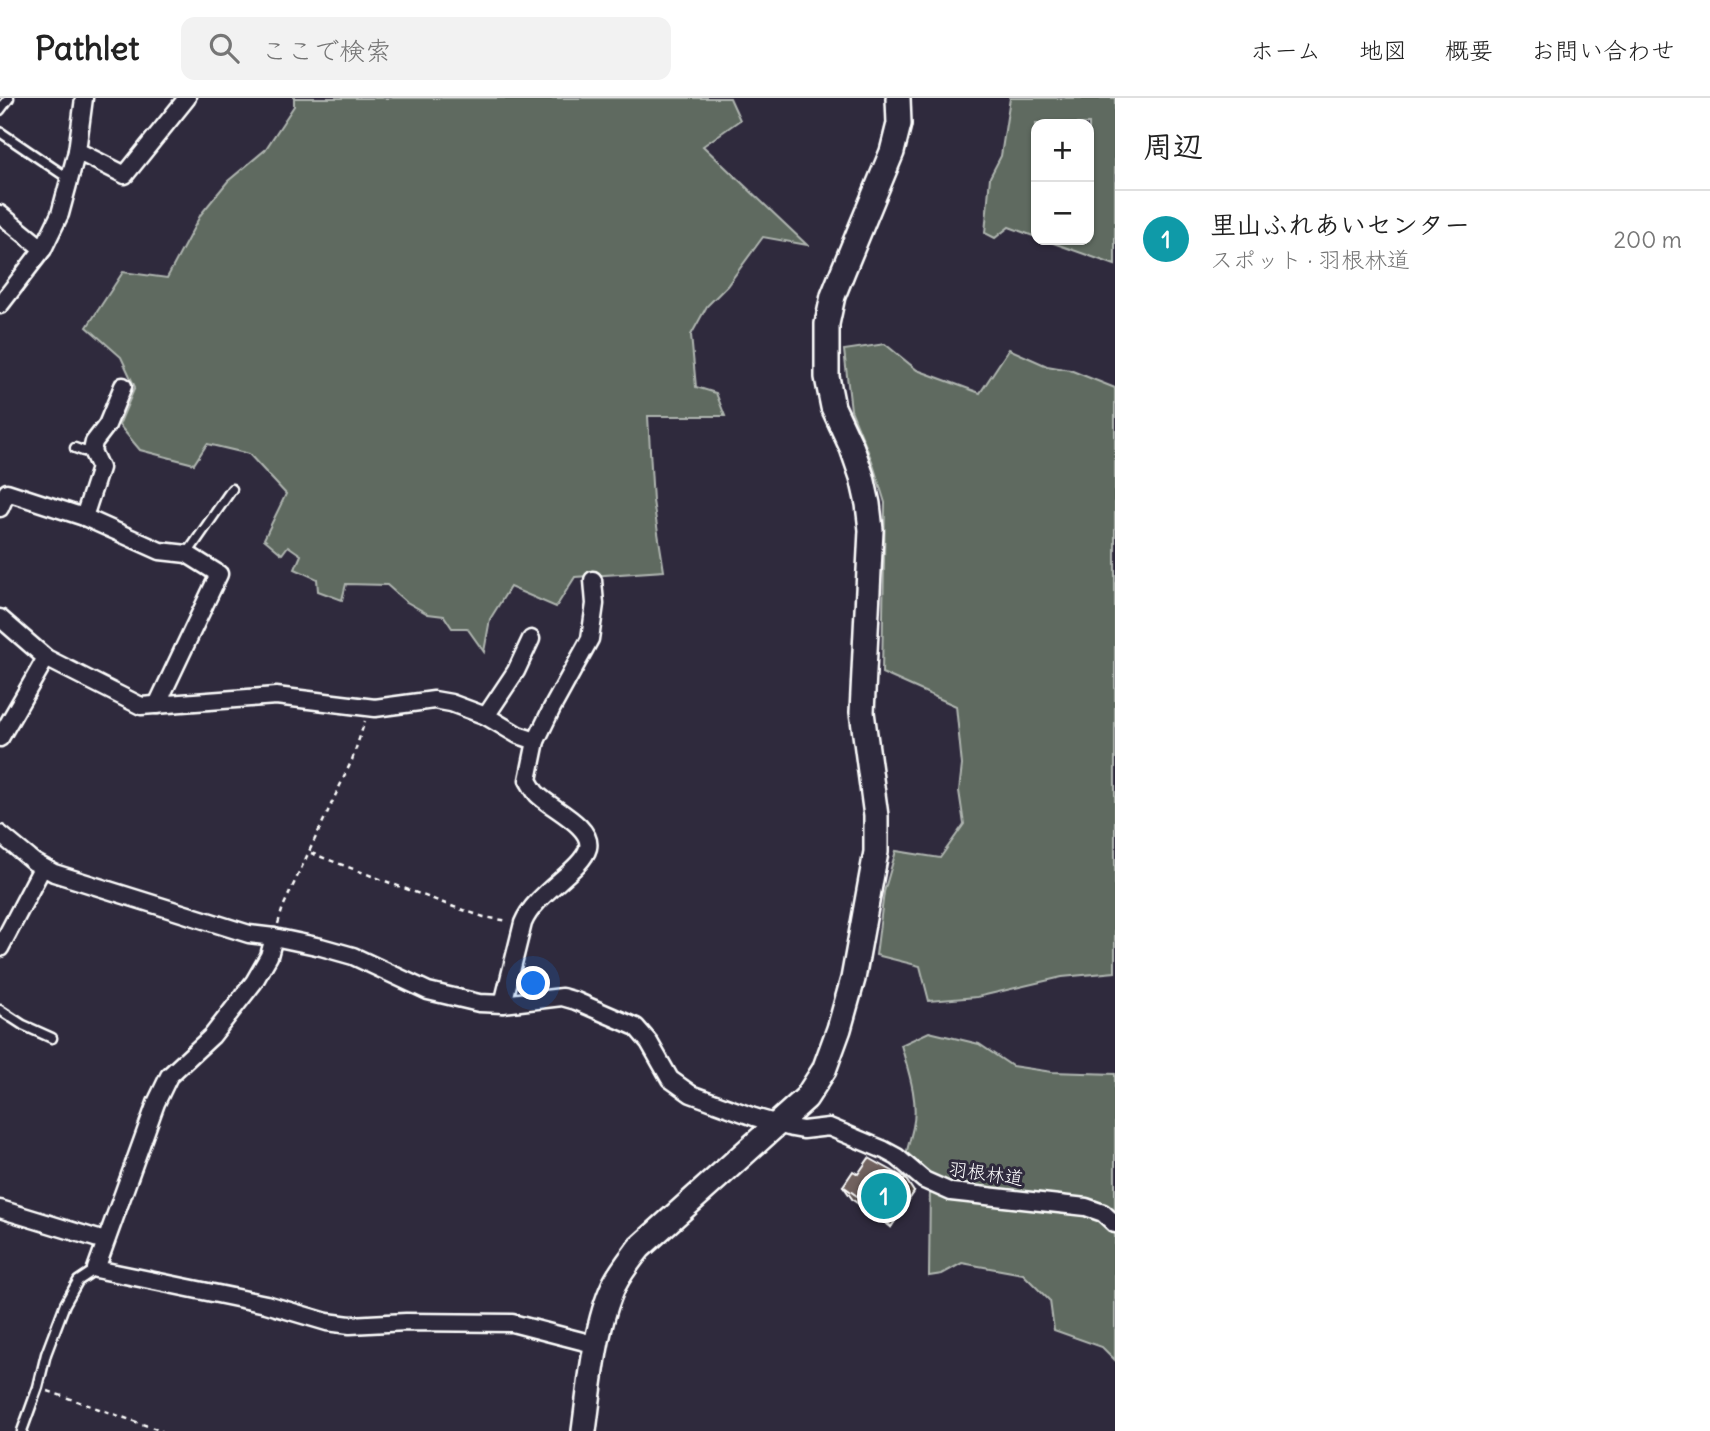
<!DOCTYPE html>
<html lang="ja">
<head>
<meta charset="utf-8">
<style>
	body { margin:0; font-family:Delius,"Klee One",sans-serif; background:#f2f2f2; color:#222 }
	.controls { position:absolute; right:21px; top:21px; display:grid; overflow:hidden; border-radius:14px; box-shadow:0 2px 5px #0004 }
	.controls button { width:63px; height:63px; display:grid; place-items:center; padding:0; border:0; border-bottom:2px solid #e0e0e0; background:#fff; color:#222; font:35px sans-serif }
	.you { position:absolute; left:534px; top:886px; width:24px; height:24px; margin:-18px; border:5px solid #fff; border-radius:50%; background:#1a73e8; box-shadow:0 0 0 10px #1a73e833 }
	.badge { display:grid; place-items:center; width:46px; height:46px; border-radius:50%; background:#857141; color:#fff; font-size:23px; font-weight:700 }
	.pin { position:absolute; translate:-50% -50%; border:4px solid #fff; box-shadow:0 2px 7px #0006 }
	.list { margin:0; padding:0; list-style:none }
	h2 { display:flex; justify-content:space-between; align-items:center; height:91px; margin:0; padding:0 28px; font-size:30px }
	h2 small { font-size:23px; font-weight:400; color:#767676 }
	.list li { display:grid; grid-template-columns:46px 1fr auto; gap:21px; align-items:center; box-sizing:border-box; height:98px; padding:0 28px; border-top:2px solid #e0e0e0 }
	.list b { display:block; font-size:26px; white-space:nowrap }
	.list p { margin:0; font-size:23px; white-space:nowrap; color:#767676 }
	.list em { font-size:23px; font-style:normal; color:#767676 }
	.icon { flex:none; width:38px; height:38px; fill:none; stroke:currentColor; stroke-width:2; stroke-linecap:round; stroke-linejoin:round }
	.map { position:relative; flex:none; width:1115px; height:1333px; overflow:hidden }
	header { display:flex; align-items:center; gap:42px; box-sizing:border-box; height:98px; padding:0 35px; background:#fff; border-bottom:2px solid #e0e0e0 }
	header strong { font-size:33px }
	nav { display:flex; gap:38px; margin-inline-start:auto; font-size:24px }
	.search { width:490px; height:63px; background:#f2f2f2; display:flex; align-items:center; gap:18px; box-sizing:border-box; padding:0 24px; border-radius:14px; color:#767676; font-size:26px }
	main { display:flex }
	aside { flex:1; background:#fff }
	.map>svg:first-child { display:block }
	.green { fill:#5f6b60; stroke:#afb5b0; stroke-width:2 }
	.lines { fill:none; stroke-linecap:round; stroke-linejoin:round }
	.lane-casing { stroke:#fff; stroke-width:13 }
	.street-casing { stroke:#fff; stroke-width:21 }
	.secondary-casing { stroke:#fff; stroke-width:28 }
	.path { stroke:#fff; stroke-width:2.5; stroke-dasharray:5 5; stroke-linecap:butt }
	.lane { stroke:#2f2a3d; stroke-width:8 }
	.street { stroke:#2f2a3d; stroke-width:16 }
	.secondary { stroke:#2f2a3d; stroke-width:23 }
	.wall { fill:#615452; stroke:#fff; stroke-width:2 }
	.shaded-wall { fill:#4f4542; stroke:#fff; stroke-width:2 }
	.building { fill:#71625f; stroke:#fff; stroke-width:2 }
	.labels { text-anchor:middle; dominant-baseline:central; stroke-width:6; stroke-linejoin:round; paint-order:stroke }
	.street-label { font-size:19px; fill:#fff; stroke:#2f2a3d }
</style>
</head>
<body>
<header>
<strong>Pathlet</strong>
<div class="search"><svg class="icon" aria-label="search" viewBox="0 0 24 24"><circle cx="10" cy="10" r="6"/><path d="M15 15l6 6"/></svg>ここで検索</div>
<nav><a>ホーム</a><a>地図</a><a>概要</a><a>お問い合わせ</a></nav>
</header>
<main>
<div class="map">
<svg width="1115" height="1333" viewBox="0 0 1115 1333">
	<rect width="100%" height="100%" fill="#2f2a3d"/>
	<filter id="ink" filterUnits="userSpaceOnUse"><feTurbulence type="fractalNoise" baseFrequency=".0143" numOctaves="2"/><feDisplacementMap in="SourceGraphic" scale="14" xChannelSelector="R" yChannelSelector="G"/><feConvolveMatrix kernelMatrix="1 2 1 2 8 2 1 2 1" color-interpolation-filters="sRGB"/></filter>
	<g filter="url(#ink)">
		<g class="green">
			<polygon points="294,0 730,0 740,22 703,48 807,147 763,139 727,188 707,208 691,237 696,289 716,295 725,318 648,318 653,403 664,473 575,479 556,509 510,489 490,521 484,554 467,530 452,530 444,518 428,516 405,503 387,487 346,486 342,502 318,493 317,481 295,471 301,457 288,448 282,456 264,441 286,396 249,356 207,346 194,366 140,352 119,327 135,289 121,259 87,229 123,174 167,180 201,116 228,83 265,52 294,8"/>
			<polygon points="1010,0 1115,0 1115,167 1045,142 1089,142 1089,26 1036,26 1036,139 1009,129 995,140 985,135 990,79 1001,58"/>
			<polygon points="885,246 917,272 980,295 1009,251 1047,268 1070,272 1115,290 1115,874 1062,879 977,899 929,903 920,868 876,857 884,794 896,753 940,760 964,726 959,693 962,667 956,608 882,575 885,405 872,363 851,312 844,252"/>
			<path d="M929,934l50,12 33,22 40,6 63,2v286l-13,-13 -48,-17 -4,-29 -27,-27 -61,-11 -20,11 -13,2 1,-92 -27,-14c2,-15 7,-29 10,-43 6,-26 -5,-57 -12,-82z"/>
		</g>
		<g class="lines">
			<g class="lane-casing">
				<g id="lane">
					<polyline points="0,12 9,0"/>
					<polyline points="0,34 68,80"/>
					<polyline points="75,350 83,353 92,353"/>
					<polyline points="187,456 232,391"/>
					<polyline points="0,912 23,927 52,940"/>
					<polyline points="22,1333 38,1289 46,1256 65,1206 78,1183 96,1171"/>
				</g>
			</g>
			<g class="street-casing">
				<g id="street">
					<polyline points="77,53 125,77 187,0"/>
					<polyline points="0,116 43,151"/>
					<polyline points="0,207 43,151 60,116 77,53 84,0"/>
					<polyline points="0,410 7,394 84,419 160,453 187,456 219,476 157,607"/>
					<polyline points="84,419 100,370 92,353 94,344 107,327 123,288"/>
					<polyline points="0,520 46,560 141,608 276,598 375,610 434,602 451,605 486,618 518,637 536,643"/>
					<polyline points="486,618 516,573 531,541"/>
					<polyline points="0,640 46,560"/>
					<polyline points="0,736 34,764 54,775 249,836 274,839 321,849 353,858 428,893 479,905 503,906 562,899 576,903 636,929 649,944 670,981 691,996 754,1019 792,1030 803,1032 829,1029 884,1052 897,1059 924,1082 951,1094 1086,1109 1103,1115 1115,1126"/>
					<polyline points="274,839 269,858 254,884 212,938 169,978 156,1005 96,1171 266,1206 327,1224 350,1227 406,1224 512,1225 597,1247"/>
					<polyline points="0,850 42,770"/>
					<path d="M503,906l20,-81c12,-30 59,-53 65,-75 5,-22 -38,-40 -51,-54 -3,-3 -6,-9 -9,-14l8,-39 16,-33 38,-69 5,-35 -2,-24"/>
					<polyline points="0,1111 105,1143"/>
				</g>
			</g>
			<g class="secondary-casing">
				<path id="secondary" d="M584,1333c6,-44 11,-106 30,-146 7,-14 16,-25 25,-37l167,-150 18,-28 15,-41 14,-50 23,-127v-36l-14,-104 9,-182 -3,-26 -6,-27 -10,-29 -19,-41 -6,-30v-53l6,-28 10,-25 49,-119 7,-28 -1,-26"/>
			</g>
			<g class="path">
				<polyline points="311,755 454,809 484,819 509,823"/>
				<polyline points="278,826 283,809 352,662 365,623"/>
				<polyline points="48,1293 162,1333"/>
			</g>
			<use href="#lane" class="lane"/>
			<use href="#street" class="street"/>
			<use href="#secondary" class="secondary"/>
		</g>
		<polygon class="wall" points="858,1076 914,1094 891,1129 853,1102 843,1088"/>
		<polygon class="shaded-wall" points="905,1080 914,1094 891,1129 881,1115"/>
		<polygon class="building" points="869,1060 905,1080 881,1115 843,1088 853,1073 858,1076"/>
	</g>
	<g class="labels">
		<g class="street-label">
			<text transform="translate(986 1075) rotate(8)">羽根林道</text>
		</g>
	</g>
</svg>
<div class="controls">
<button>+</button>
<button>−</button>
</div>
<div class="you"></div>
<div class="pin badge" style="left:884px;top:1098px;background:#0f9aa8">1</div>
</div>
<aside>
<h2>周辺<small></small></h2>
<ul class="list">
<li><span class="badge" style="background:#0f9aa8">1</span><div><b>里山ふれあいセンター</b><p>スポット · 羽根林道</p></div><em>200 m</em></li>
</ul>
</aside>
</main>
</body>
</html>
